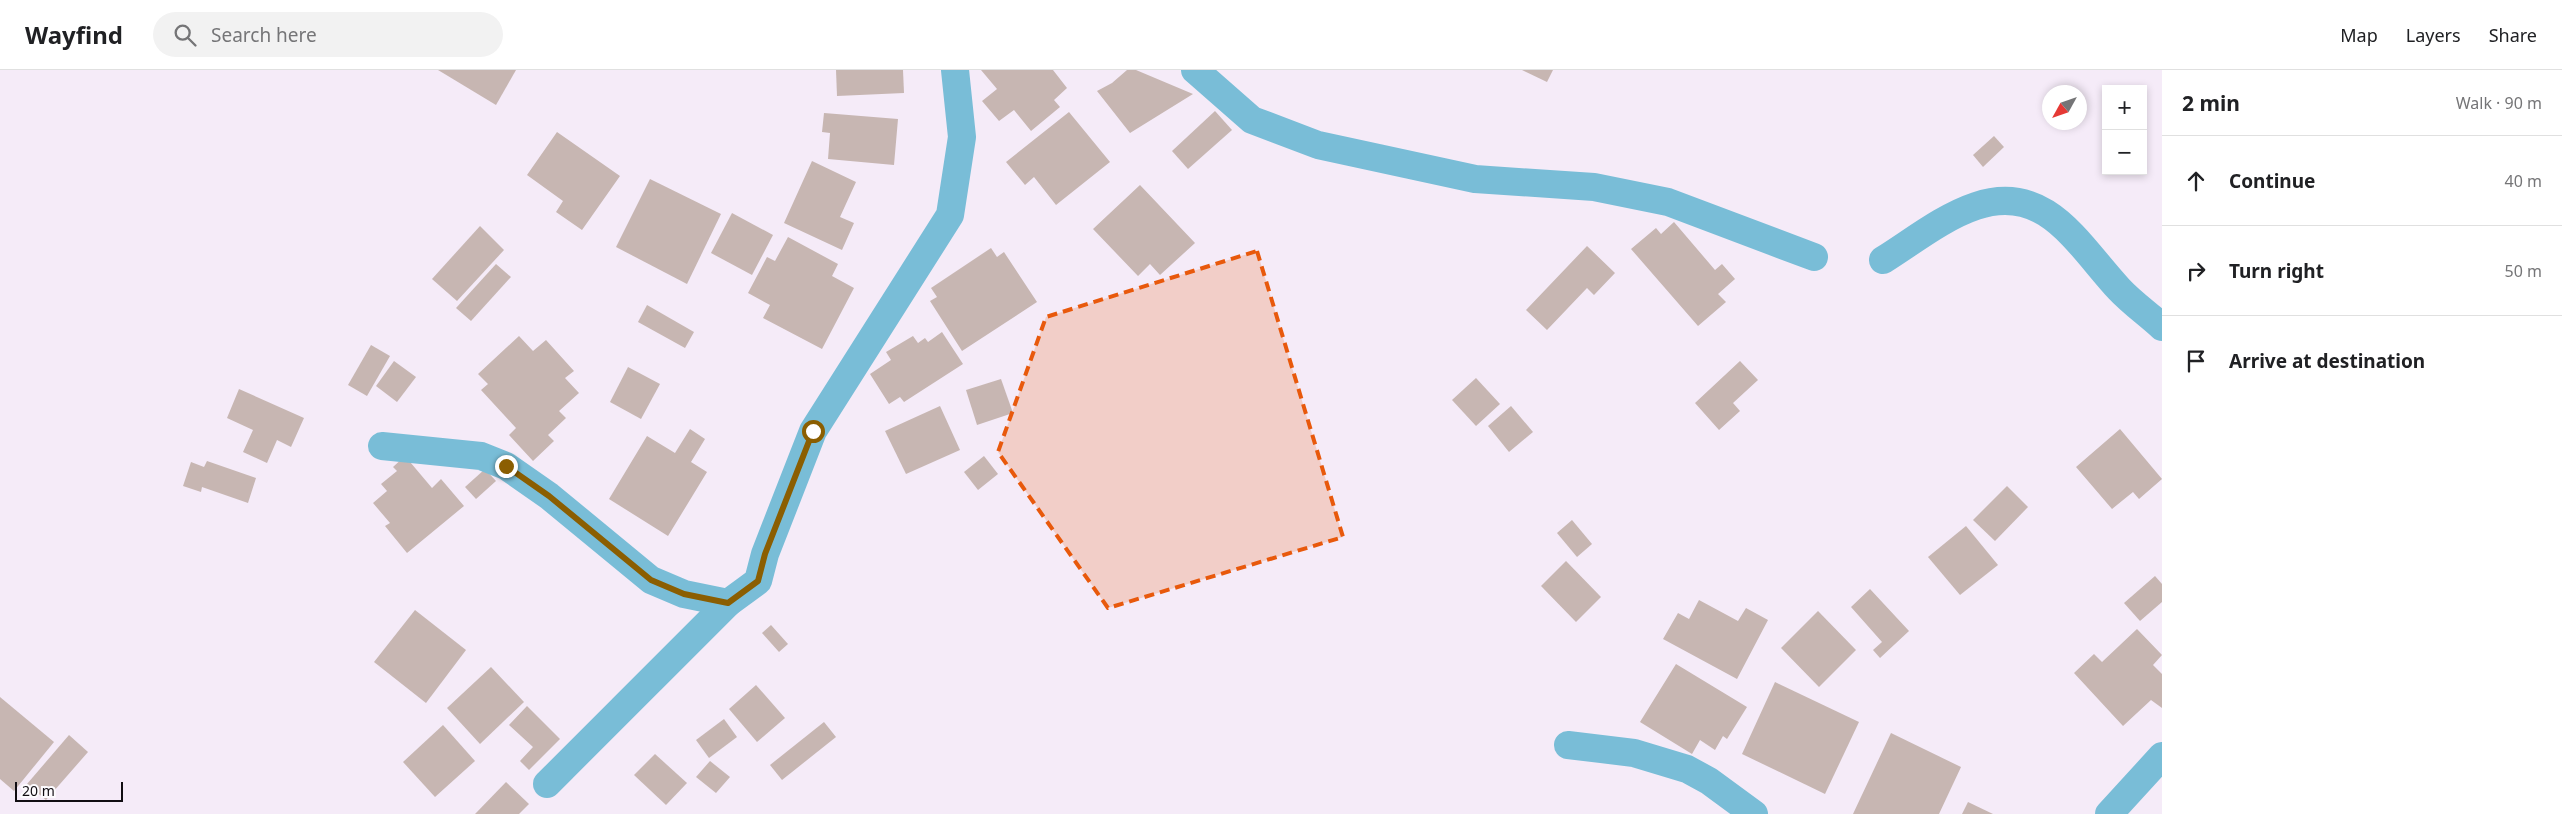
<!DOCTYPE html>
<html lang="en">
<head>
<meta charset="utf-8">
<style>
	body { margin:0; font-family:"Noto Sans",sans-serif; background:#f2f2f2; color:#202124 }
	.controls { position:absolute; right:15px; top:15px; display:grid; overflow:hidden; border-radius:0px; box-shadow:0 2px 8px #0003 }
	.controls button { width:45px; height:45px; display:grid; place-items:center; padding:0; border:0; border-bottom:1px solid #e0e0e0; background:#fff; color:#202124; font:25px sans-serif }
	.compass { position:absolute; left:2042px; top:15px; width:45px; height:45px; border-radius:50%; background:#fff; box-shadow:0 2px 8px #0003; rotate:230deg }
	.scale { position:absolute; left:15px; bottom:12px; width:108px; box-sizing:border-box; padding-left:5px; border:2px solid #110d12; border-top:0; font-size:14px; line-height:18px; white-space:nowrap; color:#110d12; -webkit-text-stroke:4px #fdfbfe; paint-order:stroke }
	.stop { position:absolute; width:15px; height:15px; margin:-11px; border:4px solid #8b5e01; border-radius:50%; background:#fff }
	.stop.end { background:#8b5e01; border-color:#fff; box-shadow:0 1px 5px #0008 }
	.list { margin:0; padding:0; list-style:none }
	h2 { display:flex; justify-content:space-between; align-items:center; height:65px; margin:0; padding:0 20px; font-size:21px }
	h2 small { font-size:16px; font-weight:400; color:#757577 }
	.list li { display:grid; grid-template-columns:32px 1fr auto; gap:15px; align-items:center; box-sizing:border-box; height:90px; padding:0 20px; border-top:1px solid #e0e0e0 }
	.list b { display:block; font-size:19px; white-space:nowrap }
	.list em { font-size:16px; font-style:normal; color:#757577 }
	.icon { flex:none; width:28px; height:28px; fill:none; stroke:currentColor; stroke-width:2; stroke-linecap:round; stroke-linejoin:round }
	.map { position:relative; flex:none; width:2162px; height:744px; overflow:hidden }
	header { display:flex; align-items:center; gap:30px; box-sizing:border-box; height:70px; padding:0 25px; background:#fff; border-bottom:1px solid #e0e0e0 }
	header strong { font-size:24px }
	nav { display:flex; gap:28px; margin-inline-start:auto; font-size:18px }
	.search { width:350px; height:45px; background:#f2f2f2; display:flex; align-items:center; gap:12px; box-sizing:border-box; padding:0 18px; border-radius:28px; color:#757577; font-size:19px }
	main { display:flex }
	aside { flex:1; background:#fff }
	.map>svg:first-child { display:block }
	.building { fill:#c7b6b2 }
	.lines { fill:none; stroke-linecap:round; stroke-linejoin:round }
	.minor { stroke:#79bdd7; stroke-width:28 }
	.route { stroke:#8b5e01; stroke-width:6 }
	.marked { fill:#e8590c; fill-opacity:0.2; stroke:#e8590c; stroke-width:4; stroke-dasharray:10 6; stroke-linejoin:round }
</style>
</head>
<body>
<header>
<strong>Wayfind</strong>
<div class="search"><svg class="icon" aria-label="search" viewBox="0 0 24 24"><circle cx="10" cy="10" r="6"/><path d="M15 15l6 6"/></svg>Search here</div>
<nav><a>Map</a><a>Layers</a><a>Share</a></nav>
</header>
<main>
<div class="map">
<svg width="2162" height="744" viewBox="0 0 2162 744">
	<rect width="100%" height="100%" fill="#f5ebf8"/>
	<g class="building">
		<polygon points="438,0 516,0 496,35"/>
		<polygon points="836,0 903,0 904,23 837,26"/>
		<polygon points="981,0 1053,0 1067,18 1054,30 1060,37 1031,61 1014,40 999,51 982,31 997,19"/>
		<polygon points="1127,0 1136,0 1193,24 1130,63 1097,21 1112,13"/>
		<polygon points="1522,0 1553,0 1547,12"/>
		<polygon points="1215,41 1232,60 1188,99 1172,81"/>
		<polygon points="1069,42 1110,92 1056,135 1034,107 1025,115 1006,92"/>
		<polygon points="824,43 898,49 894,95 828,89 830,63 822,62"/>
		<polygon points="557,62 620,106 582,160 556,142 563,131 527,105"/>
		<polygon points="1994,66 2004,77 1983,97 1973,85"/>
		<polygon points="812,91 856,112 840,147 854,153 842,180 784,153"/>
		<polygon points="650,109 721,144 687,214 616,177"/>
		<polygon points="1140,115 1195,173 1160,205 1150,194 1138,206 1093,159"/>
		<polygon points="732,143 773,165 752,205 711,183"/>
		<polygon points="1674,152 1715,200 1722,194 1735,209 1718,224 1726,232 1698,256 1631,179 1656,158 1661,164"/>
		<polygon points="480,156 504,180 457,231 432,209"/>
		<polygon points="788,167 838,194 832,206 854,218 822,279 763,248 770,235 748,223 767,187 775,191"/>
		<polygon points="1587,176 1615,203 1594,225 1587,218 1547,260 1526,240"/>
		<polygon points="991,178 997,187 1004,182 1037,232 962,281 930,231 937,227 931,218"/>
		<polygon points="496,194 511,207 471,251 456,238"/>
		<polygon points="647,235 694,262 685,278 638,252"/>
		<polygon points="942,262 963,294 904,332 900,327 889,334 870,304 891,290 886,282 913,266 918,273 925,268 928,272"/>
		<polygon points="519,266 533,281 546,270 574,301 565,308 579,323 559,341 566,348 548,365 554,371 533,391 509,365 516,358 481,320 488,314 478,304"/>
		<polygon points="371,275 390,286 367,326 348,315"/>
		<polygon points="394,291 416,307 397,332 376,316"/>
		<polygon points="1740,291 1758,310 1733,333 1740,341 1719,360 1695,333"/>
		<polygon points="628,297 660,314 641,349 610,332"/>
		<polygon points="1476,308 1500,334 1476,356 1452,330"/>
		<polygon points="1001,309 1013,343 977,355 966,320"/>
		<polygon points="239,319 304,348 291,377 277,370 267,393 243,382 253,360 227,348"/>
		<polygon points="940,336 960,380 906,404 885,361"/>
		<polygon points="1511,336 1533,362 1509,382 1488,356"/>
		<polygon points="690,359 705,369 691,392 707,402 668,466 609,429 647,366 675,383"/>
		<polygon points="2120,359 2162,409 2139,429 2133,422 2112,439 2076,397"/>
		<polygon points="405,386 432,418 441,409 464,436 407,483 385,456 390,453 373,433 387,421 381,414 397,401 393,397"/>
		<polygon points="984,386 998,404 978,420 964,402"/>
		<polygon points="207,391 256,408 248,433 202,417 201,422 183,416 191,392 204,397"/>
		<polygon points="485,399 496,411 476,429 465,417"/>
		<polygon points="2007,416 2028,437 1995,471 1973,450"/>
		<polygon points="1572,450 1592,474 1577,487 1557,463"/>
		<polygon points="1966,456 1998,495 1960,525 1928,487"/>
		<polygon points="1566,491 1601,527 1576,552 1541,516"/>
		<polygon points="2155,506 2162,514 2162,532 2140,551 2124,533"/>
		<polygon points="1870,519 1909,561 1880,588 1873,580 1882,572 1851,537"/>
		<polygon points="1699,530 1738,551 1746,538 1768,550 1737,609 1663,569 1678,543 1689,549"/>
		<polygon points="415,540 466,580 426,633 374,592"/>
		<polygon points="1818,541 1856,580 1819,617 1781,578"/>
		<polygon points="771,555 788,574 779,582 762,563"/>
		<polygon points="2137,559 2162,585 2153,595 2162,604 2162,638 2151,630 2123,656 2074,603 2094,584 2102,592"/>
		<polygon points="1676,594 1747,637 1727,669 1723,666 1715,680 1700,670 1692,684 1640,652"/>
		<polygon points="491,597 524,632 480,674 447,638"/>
		<polygon points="1775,612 1859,652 1825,724 1742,684"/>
		<polygon points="756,615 785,648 757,672 729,639"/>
		<polygon points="0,627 54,672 14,721 0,709"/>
		<polygon points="527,636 560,669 529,700 520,691 533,677 509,655"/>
		<polygon points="724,649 737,667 709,688 696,670"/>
		<polygon points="824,652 836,667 782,710 770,695"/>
		<polygon points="443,655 475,691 435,727 403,692"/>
		<polygon points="1891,663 1961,697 1939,744 1853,744"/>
		<polygon points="69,665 88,682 46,730 27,714"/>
		<polygon points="655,684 687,713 666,735 634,705"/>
		<polygon points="710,691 730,707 716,723 696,707"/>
		<polygon points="506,712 529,734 519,744 475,744"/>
		<polygon points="1968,732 1993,744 1962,744"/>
	</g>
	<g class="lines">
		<g class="minor">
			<polyline points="1195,0 1252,50 1318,75 1475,109 1594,117 1668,132 1814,187"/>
			<path d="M1883,190c29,-18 60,-43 93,-54 70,-24 102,39 143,83 13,14 29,25 43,38"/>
			<polyline points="382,376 481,386 506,396 549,426 651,510 684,524 728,533 758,511 765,484 813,361 950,145 962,67 955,0"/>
			<polyline points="1568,675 1634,683 1687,699 1709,711 1754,744"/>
			<polyline points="547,714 728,533"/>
			<polyline points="2109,744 2162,686"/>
		</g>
	</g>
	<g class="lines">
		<polyline class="route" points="506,396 549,426 651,510 684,524 728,533 758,511 765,484 813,361"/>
	</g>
	<path class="marked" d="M1257,181l86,286 -235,71 -110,-156 48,-135z"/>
</svg>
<div class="controls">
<button>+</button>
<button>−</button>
</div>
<svg class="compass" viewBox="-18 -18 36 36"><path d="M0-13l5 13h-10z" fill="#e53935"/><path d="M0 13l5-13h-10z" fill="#757577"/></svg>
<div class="scale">20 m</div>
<div class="stop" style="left:813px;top:361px"></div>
<div class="stop end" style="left:506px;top:396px"></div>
</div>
<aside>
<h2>2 min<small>Walk · 90 m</small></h2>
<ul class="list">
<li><svg class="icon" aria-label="ahead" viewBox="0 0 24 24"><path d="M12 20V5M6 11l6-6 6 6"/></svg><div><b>Continue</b></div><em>40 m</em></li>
<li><svg class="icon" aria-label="right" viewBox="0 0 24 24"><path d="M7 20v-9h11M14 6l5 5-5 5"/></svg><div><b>Turn right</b></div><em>50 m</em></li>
<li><svg class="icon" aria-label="arrive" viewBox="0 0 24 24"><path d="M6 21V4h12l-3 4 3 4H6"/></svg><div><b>Arrive at destination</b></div></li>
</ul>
</aside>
</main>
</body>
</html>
